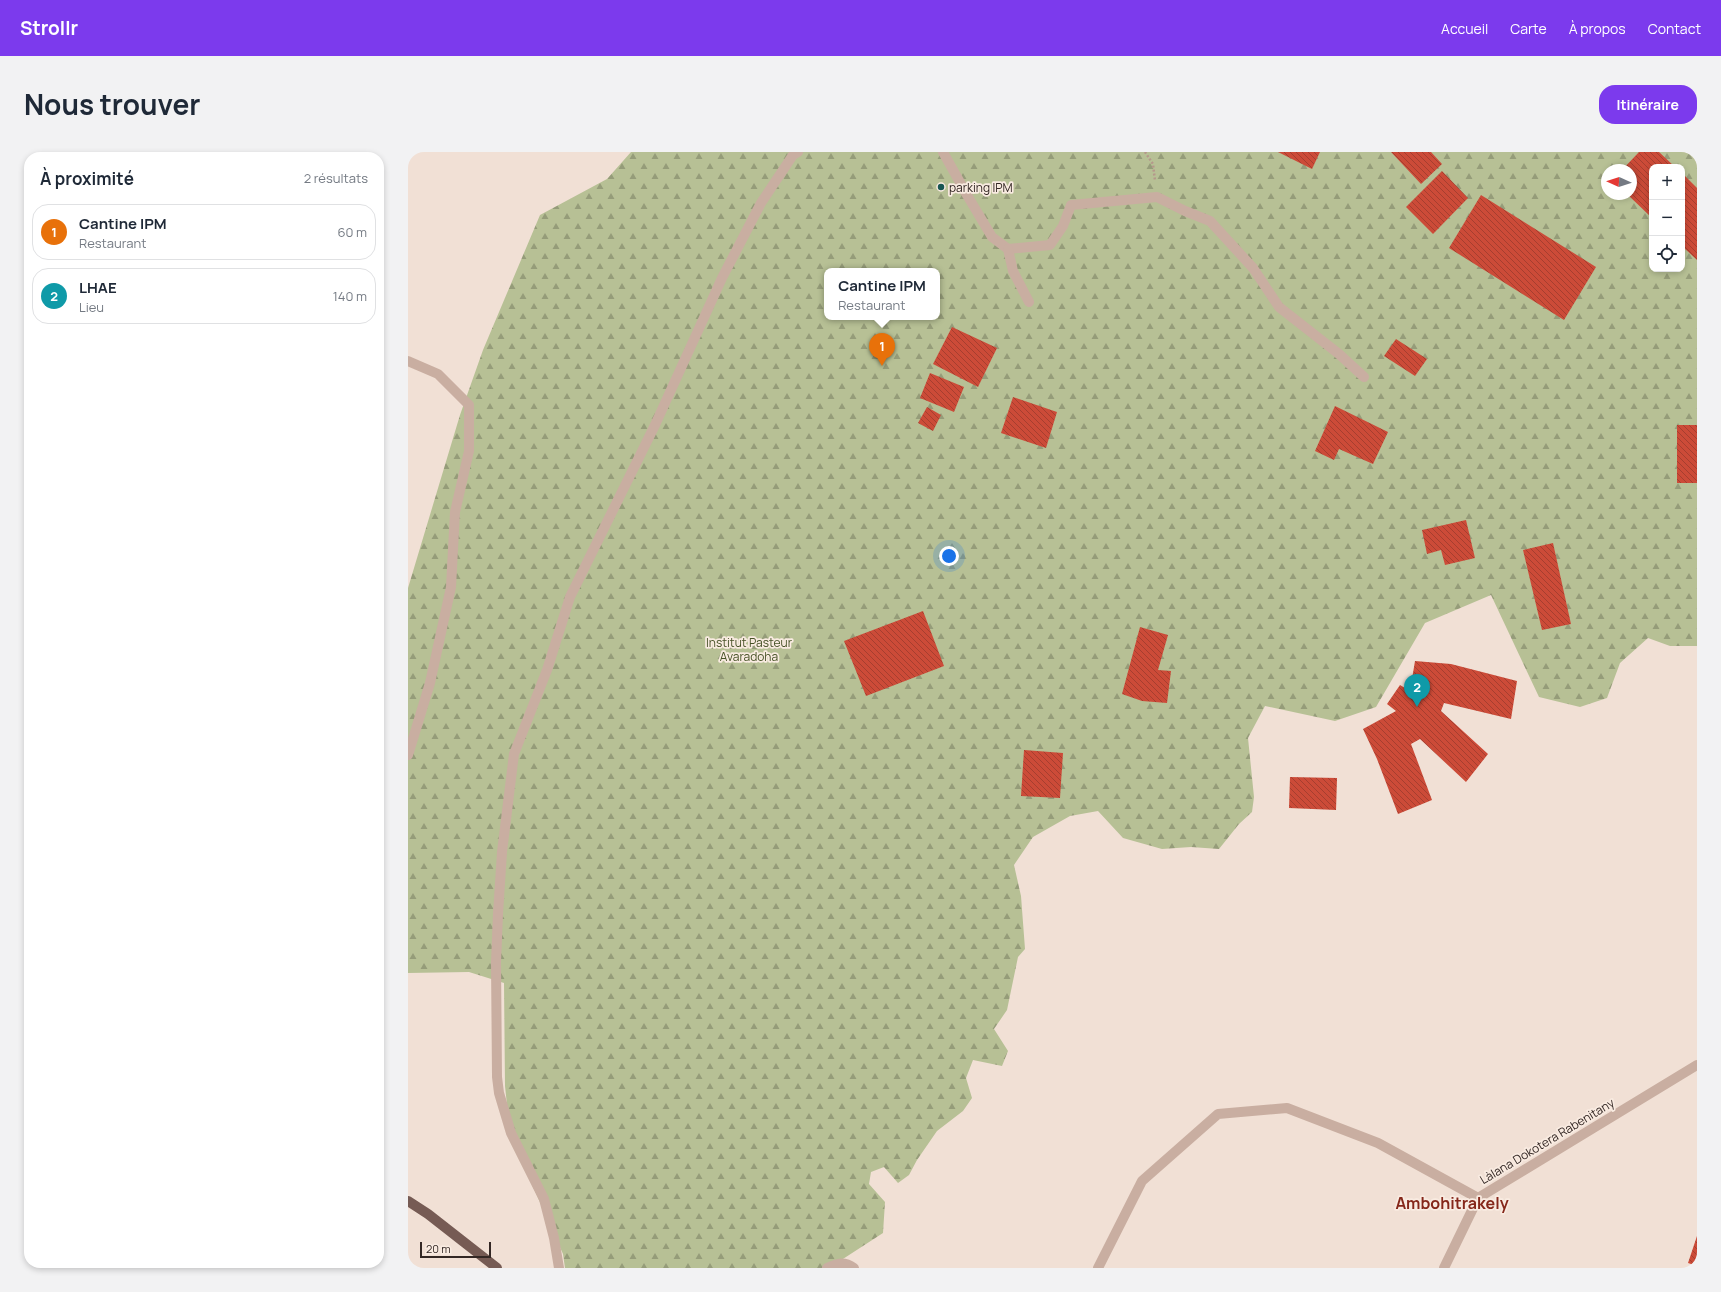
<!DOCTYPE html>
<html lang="fr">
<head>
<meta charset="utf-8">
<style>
	body { margin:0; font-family:Manrope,sans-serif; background:#f2f2f3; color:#1f2937 }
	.controls { position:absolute; right:12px; top:12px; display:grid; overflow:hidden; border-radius:8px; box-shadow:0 2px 6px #0003 }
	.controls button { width:36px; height:36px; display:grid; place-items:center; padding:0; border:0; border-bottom:1px solid #e0e1e3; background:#fff; color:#1f2937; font:20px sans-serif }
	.compass { position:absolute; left:1193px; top:12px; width:36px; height:36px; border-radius:50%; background:#fff; box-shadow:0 2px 6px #0003; rotate:273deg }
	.scale { position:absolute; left:12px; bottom:10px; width:71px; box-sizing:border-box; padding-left:4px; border:2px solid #332724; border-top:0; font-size:11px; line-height:14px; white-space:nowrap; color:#332724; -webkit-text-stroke:3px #f9ebe1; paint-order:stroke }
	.you { position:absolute; left:541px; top:404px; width:14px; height:14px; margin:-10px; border:3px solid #fff; border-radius:50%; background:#1a73e8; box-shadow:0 0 0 6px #1a73e833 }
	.badge { display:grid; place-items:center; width:26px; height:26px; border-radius:50%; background:#7c3aed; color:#fff; font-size:13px; font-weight:700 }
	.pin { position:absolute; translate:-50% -33px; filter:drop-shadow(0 1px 2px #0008) }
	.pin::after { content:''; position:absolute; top:21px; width:14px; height:12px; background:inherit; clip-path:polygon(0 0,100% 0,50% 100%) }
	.popup { position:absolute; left:416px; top:116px; width:116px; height:52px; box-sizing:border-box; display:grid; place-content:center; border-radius:8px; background:#fff; filter:drop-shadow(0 1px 3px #0005); font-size:13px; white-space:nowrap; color:#747a83 }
	.popup b { font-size:15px; color:#1f2937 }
	.popup::after { content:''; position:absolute; left:50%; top:100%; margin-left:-8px; border:8px solid transparent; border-top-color:#fff }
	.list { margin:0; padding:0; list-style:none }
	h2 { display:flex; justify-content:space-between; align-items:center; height:52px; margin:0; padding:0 16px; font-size:17px }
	h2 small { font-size:13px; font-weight:400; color:#747a83 }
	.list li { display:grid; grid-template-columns:26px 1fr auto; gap:12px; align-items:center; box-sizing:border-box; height:56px; margin:0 8px 8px; padding:0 8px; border:1px solid #e0e1e3; border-radius:16px }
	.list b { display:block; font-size:15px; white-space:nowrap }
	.list p { margin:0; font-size:13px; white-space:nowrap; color:#747a83 }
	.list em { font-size:13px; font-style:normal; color:#747a83 }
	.icon { flex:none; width:22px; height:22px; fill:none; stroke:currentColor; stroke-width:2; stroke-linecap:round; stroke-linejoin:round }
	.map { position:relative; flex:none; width:1289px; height:1116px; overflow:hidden; border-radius:16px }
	header { display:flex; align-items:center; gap:24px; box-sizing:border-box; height:56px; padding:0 20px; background:#7c3aed; color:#fff }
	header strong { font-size:19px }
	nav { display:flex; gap:22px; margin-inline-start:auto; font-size:14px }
	.intro { display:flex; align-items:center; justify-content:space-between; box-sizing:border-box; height:96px; padding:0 24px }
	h1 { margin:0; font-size:28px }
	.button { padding:10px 18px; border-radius:16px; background:#7c3aed; color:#fff; font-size:14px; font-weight:700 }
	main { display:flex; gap:24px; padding:0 24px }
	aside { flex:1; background:#fff; border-radius:16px; box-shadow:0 2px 6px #0003 }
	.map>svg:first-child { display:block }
	.forest { fill:url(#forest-firs); fill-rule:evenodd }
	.building { fill:url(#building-back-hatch) }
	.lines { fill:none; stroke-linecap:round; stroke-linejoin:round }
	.path { stroke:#b5988b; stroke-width:2.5; stroke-dasharray:2 2; stroke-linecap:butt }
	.minor { stroke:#c9aea1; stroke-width:10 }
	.major { stroke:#765b54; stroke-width:10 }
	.poi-dot { fill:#185653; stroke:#f9ebe1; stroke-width:1.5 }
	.labels { text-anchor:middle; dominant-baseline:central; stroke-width:3.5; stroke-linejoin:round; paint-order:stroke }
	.poi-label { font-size:12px; fill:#332724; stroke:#f9ebe1; text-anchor:start }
	.park-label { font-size:12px; fill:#475227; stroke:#f9ebe1 }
	.street-label { font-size:12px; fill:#332724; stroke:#f9ebe1 }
	.district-label { font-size:16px; font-weight:bold; fill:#85271a; stroke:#f9ebe1 }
</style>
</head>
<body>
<header>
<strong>Strollr</strong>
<nav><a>Accueil</a><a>Carte</a><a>À propos</a><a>Contact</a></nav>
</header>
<div class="intro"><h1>Nous trouver</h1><a class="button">Itinéraire</a></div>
<main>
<aside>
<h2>À proximité<small>2 résultats</small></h2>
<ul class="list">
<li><span class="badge" style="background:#e8710a">1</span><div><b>Cantine IPM</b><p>Restaurant</p></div><em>60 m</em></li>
<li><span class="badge" style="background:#0f9aa8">2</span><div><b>LHAE</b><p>Lieu</p></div><em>140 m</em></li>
</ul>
</aside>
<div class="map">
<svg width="1289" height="1116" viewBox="0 0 1289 1116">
	<defs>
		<pattern id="forest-firs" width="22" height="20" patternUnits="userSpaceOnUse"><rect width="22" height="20" fill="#b7c095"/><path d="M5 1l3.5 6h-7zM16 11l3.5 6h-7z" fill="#959c79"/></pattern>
		<pattern id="building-back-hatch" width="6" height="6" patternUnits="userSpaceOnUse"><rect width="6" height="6" fill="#cc4b38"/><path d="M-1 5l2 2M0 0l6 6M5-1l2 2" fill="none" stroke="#a63e2f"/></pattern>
	</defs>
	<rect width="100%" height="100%" fill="#f1e0d5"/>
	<path class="forest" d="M223,0h1066v494h-27l-22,-8 -28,25 -13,35 -27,9 -41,-10 -48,-102 -66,28 -49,84 -41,14 -70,-15 -17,32 6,59 -2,15 -13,12 -20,25 -28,-2 -29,2 -39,-11 -25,-27 -28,5 -37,21 -19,28 7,31 4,53 -7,8 -11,53 -13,19 14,22 -6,15 -29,-6 -7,18 6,20 -9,13 -26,20 -20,29 -8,15 -11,8 -14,-16 -13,5 -2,12 16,18 -2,31 -54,35h-264l-2,-14 -41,-92 -13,-38 -4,-38 -1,-103 -35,-11 -61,1v-385l52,-173 23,-65 57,-135 67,-36zM1244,15h30v102h-30zM1199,18h24v24h-24zM419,119h110v46h-110z"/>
	<g class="building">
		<polygon points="870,0 912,0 904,17"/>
		<polygon points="983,0 1023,0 1034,12 1013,32"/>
		<polygon points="1231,0 1251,0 1267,15 1244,15 1244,66 1219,42 1223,42 1223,18 1214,18"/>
		<polygon points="1034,19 1060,46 1025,82 998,55"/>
		<polygon points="1274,21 1289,36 1289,108 1274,94"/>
		<polygon points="1073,43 1188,115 1156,168 1041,96"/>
		<polygon points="544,175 589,196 570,235 525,212"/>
		<polygon points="988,187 1019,207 1007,224 976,204"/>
		<polygon points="522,221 556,235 546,260 512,246"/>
		<polygon points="605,245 649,260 638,296 593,281"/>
		<polygon points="927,254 980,280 965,312 931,297 926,308 907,299"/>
		<polygon points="519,255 533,263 525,279 510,271"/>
		<rect x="1269" y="273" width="20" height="58"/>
		<polygon points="1058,368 1067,406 1037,413 1033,398 1019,402 1014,378"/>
		<polygon points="1145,391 1163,472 1134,478 1115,398"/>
		<polygon points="515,459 536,514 458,544 436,489"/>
		<polygon points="732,475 760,483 750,518 763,519 759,551 734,549 714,542"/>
		<polygon points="1007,509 1043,512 1109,529 1103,567 1036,551 1033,559 1080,602 1058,630 1012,587 1003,592 1024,648 990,662 969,607 955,577 988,559 979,552 992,533 1002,539"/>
		<polygon points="616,598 655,601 652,646 613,644"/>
		<polygon points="882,625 929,626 928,658 881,656"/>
		<polygon points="1289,1084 1289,1114 1280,1111"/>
	</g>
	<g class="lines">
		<polyline class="path" points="737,0 745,12 747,29"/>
		<g class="minor">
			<polyline points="535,0 559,43 584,85 600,97 642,93 655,74 663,53 749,45 777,59 802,69 845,116 871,155 931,202 956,225"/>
			<polyline points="600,97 605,119 621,150"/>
			<polyline points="0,209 30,222 61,253 61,299 47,360 43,435 22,531 0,603"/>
			<polyline points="151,1116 146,1086 136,1047 103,981 91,941 89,925 88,810 90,762 94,700 106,602 139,518 162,445 247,273 314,126 353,51 385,3 390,0"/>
			<path d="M419,1116c11,-5 17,-7 27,0"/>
			<polyline points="690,1116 734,1029 810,962 879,956 970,991 1070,1046"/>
			<polyline points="1036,1116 1070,1046 1289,913"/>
		</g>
		<polyline class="major" points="0,1049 20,1062 89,1116"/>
	</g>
	<circle class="poi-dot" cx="533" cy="35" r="4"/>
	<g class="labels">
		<g class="poi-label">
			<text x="541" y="35">parking IPM</text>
		</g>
		<g class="park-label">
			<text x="341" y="490">Institut Pasteur<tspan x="341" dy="14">Avaradoha</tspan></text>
		</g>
		<g class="street-label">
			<text transform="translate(1139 989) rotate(-31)">Làlana Dokotera Rabenitany</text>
		</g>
		<g class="district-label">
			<text x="1044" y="1051">Ambohitrakely</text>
		</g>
	</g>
</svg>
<div class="controls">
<button>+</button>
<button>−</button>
<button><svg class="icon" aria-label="locate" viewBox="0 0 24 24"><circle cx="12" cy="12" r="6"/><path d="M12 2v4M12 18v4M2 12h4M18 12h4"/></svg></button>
</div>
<svg class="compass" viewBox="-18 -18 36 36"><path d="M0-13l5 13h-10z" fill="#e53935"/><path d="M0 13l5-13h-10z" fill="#747a83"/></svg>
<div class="scale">20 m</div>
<div class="you"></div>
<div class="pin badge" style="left:474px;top:214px;background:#e8710a">1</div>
<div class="popup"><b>Cantine IPM</b>Restaurant</div>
<div class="pin badge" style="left:1009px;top:555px;background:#0f9aa8">2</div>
</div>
</main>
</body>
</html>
